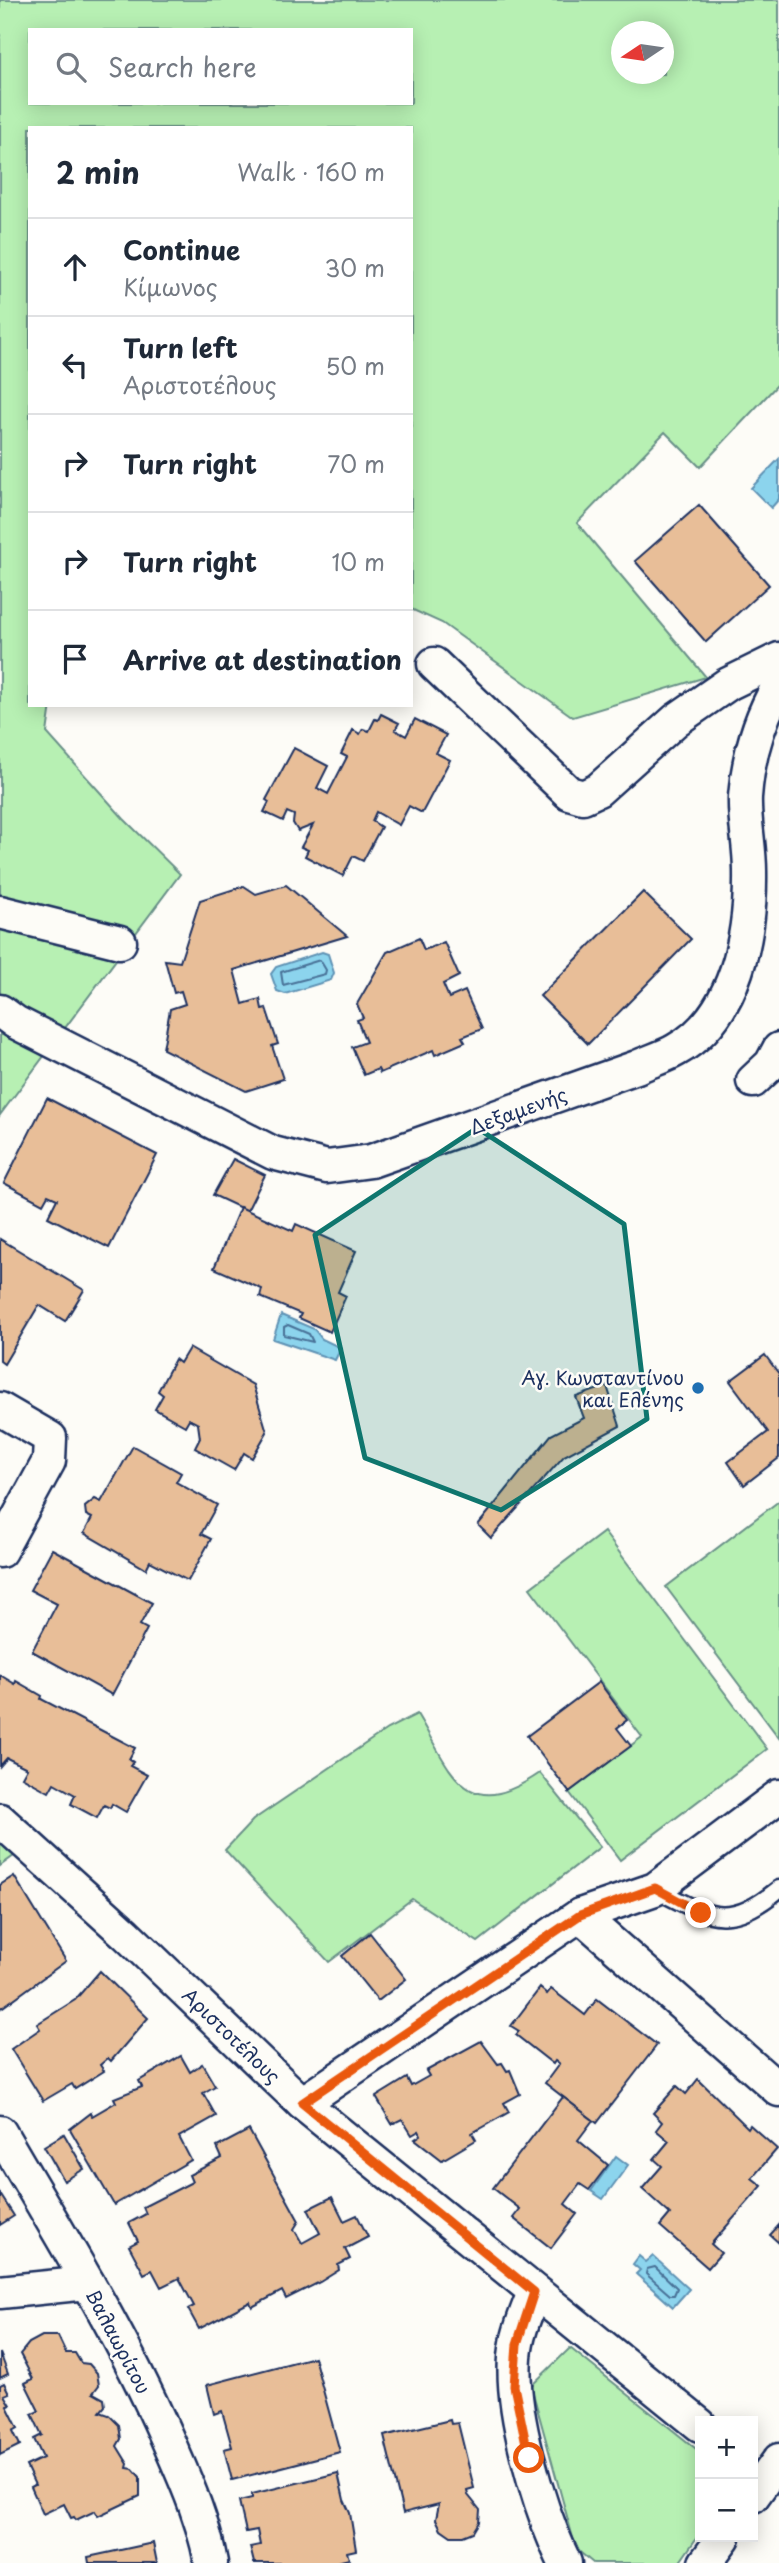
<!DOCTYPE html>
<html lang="en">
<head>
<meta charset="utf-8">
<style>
	body { margin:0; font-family:"Playpen Sans",sans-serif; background:#f2f2f3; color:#1f2937 }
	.controls { position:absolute; right:21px; bottom:21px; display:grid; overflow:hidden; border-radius:0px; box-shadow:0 4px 18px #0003 }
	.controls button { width:63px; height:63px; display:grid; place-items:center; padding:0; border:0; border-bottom:2px solid #e0e1e3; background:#fff; color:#1f2937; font:35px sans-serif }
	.compass { position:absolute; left:611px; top:21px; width:63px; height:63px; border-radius:50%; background:#fff; box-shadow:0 4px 18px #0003; rotate:257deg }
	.stop { position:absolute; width:21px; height:21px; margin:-16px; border:5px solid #ea580c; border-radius:50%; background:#fff }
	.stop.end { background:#ea580c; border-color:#fff; box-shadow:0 2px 7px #0008 }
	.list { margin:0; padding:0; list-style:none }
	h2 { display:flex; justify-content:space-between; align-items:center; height:91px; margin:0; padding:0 28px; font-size:30px }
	h2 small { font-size:23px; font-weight:400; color:#747a83 }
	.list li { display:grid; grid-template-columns:46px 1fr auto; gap:21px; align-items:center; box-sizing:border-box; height:98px; padding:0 28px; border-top:2px solid #e0e1e3 }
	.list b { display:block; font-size:26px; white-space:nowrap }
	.list p { margin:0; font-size:23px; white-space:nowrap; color:#747a83 }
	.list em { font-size:23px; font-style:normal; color:#747a83 }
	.icon { flex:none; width:38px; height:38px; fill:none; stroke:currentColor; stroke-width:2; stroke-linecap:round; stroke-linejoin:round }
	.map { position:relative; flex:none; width:779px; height:2563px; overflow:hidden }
	.search { position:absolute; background:#fff; box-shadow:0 4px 18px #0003; left:28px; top:28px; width:385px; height:77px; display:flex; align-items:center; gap:18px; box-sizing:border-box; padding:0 24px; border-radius:0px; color:#747a83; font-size:26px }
	.panel { position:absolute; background:#fff; box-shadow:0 4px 18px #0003; left:28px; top:126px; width:385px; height:581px; border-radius:0px }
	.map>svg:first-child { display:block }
	.green { fill:#b7f0b3; stroke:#699088; stroke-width:2; fill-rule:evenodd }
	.water { fill:#8cd4ed; stroke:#5f92b4; stroke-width:2 }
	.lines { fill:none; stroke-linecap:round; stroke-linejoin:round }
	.shore { stroke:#487197; stroke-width:2 }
	.building { fill:#e8be98; stroke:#1b2f5e; stroke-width:2 }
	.lane-casing { stroke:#1b2f5e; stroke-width:21 }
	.street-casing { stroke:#1b2f5e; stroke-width:37 }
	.lane { stroke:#fdfcf7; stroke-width:16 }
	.street { stroke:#fdfcf7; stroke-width:32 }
	.route { stroke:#ea580c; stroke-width:9 }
	.marked { fill:#0f766e; fill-opacity:0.2; stroke:#0f766e; stroke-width:5; stroke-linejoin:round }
	.poi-dot { fill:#1f6fb2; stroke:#fdfcf7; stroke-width:2.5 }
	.labels { text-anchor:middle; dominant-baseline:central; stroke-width:5; stroke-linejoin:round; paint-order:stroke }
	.street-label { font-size:19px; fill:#1b2f5e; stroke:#fdfcf7 }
	.poi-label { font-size:19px; fill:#1b2f5e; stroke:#fdfcf7; text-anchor:end }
</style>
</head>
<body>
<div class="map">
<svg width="779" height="2563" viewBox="0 0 779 2563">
	<rect width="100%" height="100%" fill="#fdfcf7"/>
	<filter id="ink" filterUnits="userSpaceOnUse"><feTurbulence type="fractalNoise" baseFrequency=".0143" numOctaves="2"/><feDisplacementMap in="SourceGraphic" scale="14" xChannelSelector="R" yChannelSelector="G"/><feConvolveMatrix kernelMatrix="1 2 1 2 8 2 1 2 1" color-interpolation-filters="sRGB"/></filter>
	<g filter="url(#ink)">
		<g class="green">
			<path d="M0,0h779v383l-79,84 -35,-35 -88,91 129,154 -133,40 -131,-94 -31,-14v-481h-381v577h21l-4,28 77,86 56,55 -180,241zM30,30h381v73h-381zM622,32h42v42h-42z"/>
			<polygon points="779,1501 779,1738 666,1587"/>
			<polygon points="604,1532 767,1749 620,1860 569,1792 642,1737 530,1588"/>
			<path d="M417,1714c35,58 47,111 123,59l60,74 -122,95 -66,-43 -83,63 -104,-112 28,-30 134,-91z"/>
			<polygon points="0,1839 18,1853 0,1866"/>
			<polygon points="570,2348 700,2452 700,2533 679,2563 593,2563 576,2549 531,2386"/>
		</g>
		<g class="water">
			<polygon points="779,459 779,499 771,508 751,488"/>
			<polygon points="322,952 328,954 334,973 331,980 285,994 277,991 271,974 276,967"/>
			<polygon points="281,1315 314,1329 322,1339 341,1348 335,1360 273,1339"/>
			<polygon points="616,2156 628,2165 603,2199 591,2191"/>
			<polygon points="639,2256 646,2262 653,2256 689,2289 673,2307 636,2274 640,2270 633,2264"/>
		</g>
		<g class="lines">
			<g class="shore">
				<polygon points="320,960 326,970 325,974 283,985 281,972"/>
				<polygon points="288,1325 309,1334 313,1342 284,1335 284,1327"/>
				<polygon points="655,2267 677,2288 674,2295 670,2295 646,2274 647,2269"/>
			</g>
		</g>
		<g class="building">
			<polygon points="699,505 769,585 706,642 635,561"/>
			<polygon points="381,714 399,723 395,730 406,736 415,719 446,735 436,753 450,760 422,813 409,806 399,825 376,812 372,821 381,827 363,861 353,856 343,876 305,856 308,850 301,847 313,825 298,831 293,823 294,815 287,812 283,821 264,812 269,802 266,800 294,748 328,766 317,788 328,794 347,757 341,754 353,730 360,734 363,729 369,731 375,719 378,720"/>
			<polygon points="286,885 347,936 234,970 243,1004 260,999 262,1009 266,1008 278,1044 272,1046 283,1079 246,1091 163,1049 170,1009 185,1004 181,991 174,993 165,960 180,962 200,900 244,886 256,894"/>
			<polygon points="643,892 691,939 588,1044 540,996"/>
			<polygon points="419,938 424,950 444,942 459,976 443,984 449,998 465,991 482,1029 462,1037 465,1042 435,1055 433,1050 380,1073 378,1069 364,1075 352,1047 366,1042 357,1020 363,1018 357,1004 387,952"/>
			<polygon points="47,1098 157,1155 109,1248 48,1217 57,1199 48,1195 43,1204 4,1183"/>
			<polygon points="233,1159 265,1175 247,1211 213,1195"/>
			<polygon points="240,1207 293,1231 296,1224 356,1251 338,1292 346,1296 330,1332 299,1318 301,1314 260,1297 262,1289 214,1268"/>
			<polygon points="0,1239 84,1290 65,1321 39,1305 4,1364 0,1361"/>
			<polygon points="189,1348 253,1385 267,1432 252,1458 244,1453 234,1470 195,1448 200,1438 198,1424 189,1419 185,1426 155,1409 163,1395 158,1391 175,1359 180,1363"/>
			<polygon points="765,1355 779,1374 779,1458 744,1485 728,1462 768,1432 730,1381"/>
			<polygon points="607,1386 620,1426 564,1456 491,1538 478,1525 551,1435 584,1418 576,1397"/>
			<polygon points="133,1446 181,1473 176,1482 217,1505 201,1534 211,1539 188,1581 150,1561 146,1569 84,1533 92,1518 86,1515 85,1507 95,1499 101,1502"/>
			<polygon points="52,1549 152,1603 140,1625 147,1629 112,1695 32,1651 57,1604 30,1590"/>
			<polygon points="0,1675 15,1684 16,1681 42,1696 41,1699 135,1748 129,1759 133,1762 130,1766 147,1775 126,1812 112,1804 110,1808 104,1805 97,1818 71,1804 75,1795 54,1783 49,1792 22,1777 27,1768 7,1758 0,1766"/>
			<polygon points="599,1682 627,1720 617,1728 631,1746 569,1792 527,1736"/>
			<polygon points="14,1876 66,1961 0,2009 0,1885"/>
			<polygon points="370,1933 406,1979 378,2001 342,1956"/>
			<polygon points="100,1971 148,2018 111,2061 108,2058 100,2065 104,2071 75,2089 72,2084 43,2101 11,2049 40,2029 37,2024 75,2000"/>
			<polygon points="540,1988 547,1994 551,1989 585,2015 597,1999 657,2045 597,2123 545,2083 559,2064 555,2061 553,2064 516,2035 519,2031 511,2026"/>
			<polygon points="481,2041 498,2064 502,2063 507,2071 510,2070 520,2094 504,2103 509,2112 472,2133 476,2140 442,2160 415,2139 421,2135 419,2131 412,2135 402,2119 392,2124 376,2097 407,2078 411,2086 429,2076 426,2071"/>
			<polygon points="181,2056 190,2072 202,2064 215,2086 203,2093 216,2116 179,2137 191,2160 114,2205 70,2129 91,2113 92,2116 116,2102 114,2098 142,2087 139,2081"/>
			<polygon points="698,2079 748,2128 750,2125 777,2149 752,2178 762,2186 711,2244 721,2253 708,2268 660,2226 670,2214 642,2189 662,2166 654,2159 669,2141 656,2130 662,2122 653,2113 677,2086 686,2094"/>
			<polygon points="563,2097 593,2120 578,2140 608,2165 589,2190 580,2184 565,2204 577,2214 551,2248 513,2218 520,2209 493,2188"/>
			<polygon points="249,2130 299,2221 294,2229 302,2243 320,2233 308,2209 332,2197 344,2221 357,2215 368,2237 345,2249 350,2259 338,2265 339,2270 320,2282 286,2299 282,2291 252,2307 250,2302 199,2329 188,2309 194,2306 179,2278 161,2287 152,2270 144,2274 129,2246 138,2241 129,2223 146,2214 143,2207 192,2182 189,2175 222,2158 217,2147"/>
			<polygon points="64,2134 84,2169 64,2181 44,2146"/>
			<polygon points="0,2194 14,2216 0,2225"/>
			<polygon points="779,2225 779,2243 770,2235"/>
			<polygon points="42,2336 58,2336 66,2353 75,2353 81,2363 89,2364 97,2373 99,2385 93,2393 104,2399 105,2406 100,2412 109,2415 119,2425 121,2439 117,2446 128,2464 127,2468 133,2469 140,2477 140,2496 98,2516 95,2511 76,2520 74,2517 71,2518 64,2504 43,2514 31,2487 35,2485 26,2466 43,2458 34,2439 42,2435 32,2414 39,2411 25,2383 33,2379 20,2354 29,2343"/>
			<polygon points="0,2353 8,2374 0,2378"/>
			<polygon points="314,2357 340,2452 232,2480 224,2449 232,2447 222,2411 214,2414 207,2385"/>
			<polygon points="4,2383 9,2393 4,2395 10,2405 7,2406 18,2428 13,2431 20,2445 0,2455 0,2385"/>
			<polygon points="450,2420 451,2424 458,2423 474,2488 467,2490 468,2495 480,2510 479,2522 473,2532 463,2536 451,2536 441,2529 436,2519 439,2504 403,2513 384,2436"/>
			<polygon points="338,2473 344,2500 350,2513 356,2550 347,2552 349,2559 333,2563 254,2563 250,2547 260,2545 257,2530 246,2532 239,2501 252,2498 252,2494"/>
			<polygon points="153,2543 157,2563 89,2563 88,2557"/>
		</g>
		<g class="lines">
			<g class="lane-casing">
				<path id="lane" d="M655,1889c55,28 72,42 124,0"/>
			</g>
			<g class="street-casing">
				<g id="street">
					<polyline points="434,664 569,793 583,797 598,790 676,720 728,684 779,659"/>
					<polyline points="0,912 120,942"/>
					<path d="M0,1011l15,11 258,131 54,14 44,-6 266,-94c13,-6 27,-10 39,-17 61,-34 75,-117 74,-179 0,-25 -6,-50 -5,-74 3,-40 14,-78 34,-112"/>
					<polyline points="753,1081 771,1064 779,1049"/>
					<polyline points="0,1409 50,1438 49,1461 0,1551"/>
					<polyline points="0,1820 126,1934 302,2103 700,2425"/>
					<polyline points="580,1915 779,2090"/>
					<polyline points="302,2103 580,1915 655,1889 779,1796"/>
					<path d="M0,2132c61,105 126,208 173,320 16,36 31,72 38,111"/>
					<polyline points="0,2292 88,2283"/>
					<path d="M534,2292c-6,17 -14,34 -17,51 -12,58 23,168 48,220"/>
					<polyline points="753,2496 779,2460"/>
					<polyline points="705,2563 724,2537"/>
				</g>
			</g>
			<use href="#lane" class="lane"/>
			<use href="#street" class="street"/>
		</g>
	</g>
	<g class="lines" filter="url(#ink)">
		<polyline class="route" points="529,2458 514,2386 517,2344 534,2292 302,2103 580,1915 655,1888 701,1913"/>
	</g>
	<path class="marked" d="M477,1128l147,96 23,195 -146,91 -136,-52 -50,-223z"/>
	<circle class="poi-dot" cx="698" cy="1388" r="7"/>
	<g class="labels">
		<g class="street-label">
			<text transform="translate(518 1110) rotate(-20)">Δεξαμενής</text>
			<text transform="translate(232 2035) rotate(44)">Αριστοτέλους</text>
			<text transform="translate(119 2341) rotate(62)">Βαλαωρίτου</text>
		</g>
		<g class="poi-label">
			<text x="684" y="1377">Αγ. Κωνσταντίνου<tspan x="684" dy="22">και Ελένης</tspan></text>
		</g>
	</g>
</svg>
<div class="controls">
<button>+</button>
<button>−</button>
</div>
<svg class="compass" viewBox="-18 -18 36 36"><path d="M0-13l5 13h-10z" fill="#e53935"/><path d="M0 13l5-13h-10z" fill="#747a83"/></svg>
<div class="stop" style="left:529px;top:2458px"></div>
<div class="stop end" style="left:701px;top:1913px"></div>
<div class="search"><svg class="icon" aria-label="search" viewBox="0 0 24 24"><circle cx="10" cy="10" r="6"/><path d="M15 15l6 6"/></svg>Search here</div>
<section class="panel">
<h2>2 min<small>Walk · 160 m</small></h2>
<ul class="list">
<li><svg class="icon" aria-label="ahead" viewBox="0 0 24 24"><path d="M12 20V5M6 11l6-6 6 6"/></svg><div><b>Continue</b><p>Κίμωνος</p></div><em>30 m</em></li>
<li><svg class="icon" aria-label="left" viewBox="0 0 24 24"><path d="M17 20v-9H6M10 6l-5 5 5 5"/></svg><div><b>Turn left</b><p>Αριστοτέλους</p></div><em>50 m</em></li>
<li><svg class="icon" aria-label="right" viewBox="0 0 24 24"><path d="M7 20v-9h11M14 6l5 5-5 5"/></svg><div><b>Turn right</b></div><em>70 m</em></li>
<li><svg class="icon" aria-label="right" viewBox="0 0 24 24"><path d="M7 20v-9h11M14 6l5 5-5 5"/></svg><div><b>Turn right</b></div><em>10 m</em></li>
<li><svg class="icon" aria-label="arrive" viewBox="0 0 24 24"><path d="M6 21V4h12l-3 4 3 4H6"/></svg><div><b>Arrive at destination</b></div></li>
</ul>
</section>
</div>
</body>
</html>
